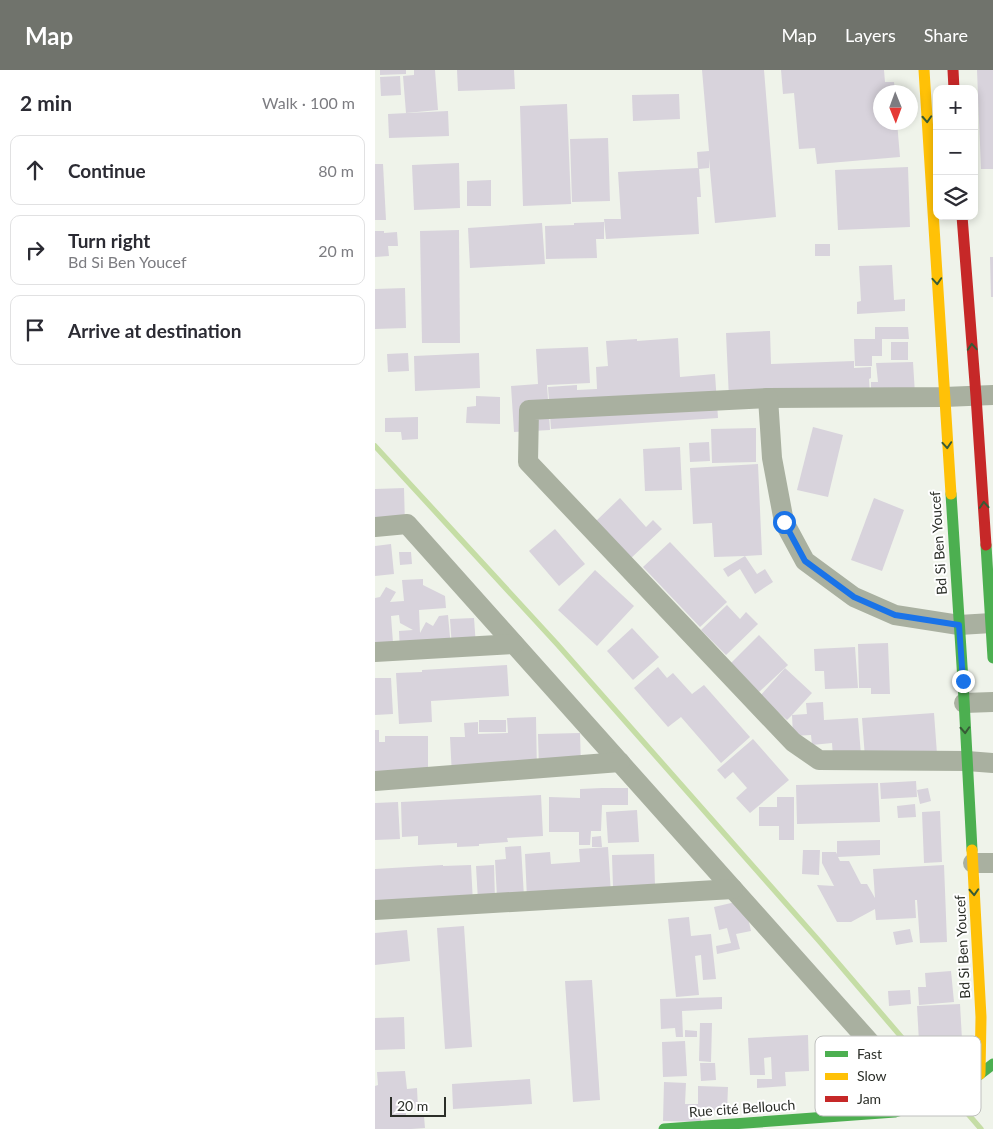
<!DOCTYPE html>
<html lang="en">
<head>
<meta charset="utf-8">
<style>
	body { margin:0; font-family:Lato,sans-serif; background:#f7f7f7; color:#2b2b33 }
	.controls { position:absolute; right:15px; top:15px; display:grid; overflow:hidden; border-radius:10px; box-shadow:0 2px 8px #0003 }
	.controls button { width:45px; height:45px; display:grid; place-items:center; padding:0; border:0; border-bottom:1px solid #e1e1e2; background:#fff; color:#2b2b33; font:25px sans-serif }
	.compass { position:absolute; left:498px; top:15px; width:45px; height:45px; border-radius:50%; background:#fff; box-shadow:0 2px 8px #0003; rotate:179deg }
	.scale { position:absolute; left:15px; bottom:12px; width:56px; box-sizing:border-box; padding-left:5px; border:2px solid #2b2e28; border-top:0; font-size:14px; line-height:18px; white-space:nowrap; color:#2b2e28; -webkit-text-stroke:4px #fff; paint-order:stroke }
	.stop { position:absolute; width:15px; height:15px; margin:-11px; border:4px solid #1a73e8; border-radius:50%; background:#fff }
	.stop.end { background:#1a73e8; border-color:#fff; box-shadow:0 1px 5px #0008 }
	.list { margin:0; padding:0; list-style:none }
	h2 { display:flex; justify-content:space-between; align-items:center; height:65px; margin:0; padding:0 20px; font-size:21px }
	h2 small { font-size:16px; font-weight:400; color:#7c7c81 }
	.list li { display:grid; grid-template-columns:32px 1fr auto; gap:15px; align-items:center; box-sizing:border-box; height:70px; margin:0 10px 10px; padding:0 10px; border:1px solid #e1e1e2; border-radius:10px }
	.list b { display:block; font-size:19px; white-space:nowrap }
	.list p { margin:0; font-size:16px; white-space:nowrap; color:#7c7c81 }
	.list em { font-size:16px; font-style:normal; color:#7c7c81 }
	.icon { flex:none; width:28px; height:28px; fill:none; stroke:currentColor; stroke-width:2; stroke-linecap:round; stroke-linejoin:round }
	.map { position:relative; flex:none; width:618px; height:1059px; overflow:hidden }
	header { display:flex; align-items:center; gap:30px; box-sizing:border-box; height:70px; padding:0 25px; background:#70736c; color:#fff }
	header strong { font-size:24px }
	nav { display:flex; gap:28px; margin-inline-start:auto; font-size:18px }
	main { display:flex }
	aside { flex:1; background:#fff }
	.map>svg:first-child { display:block }
	.lines { fill:none; stroke-linecap:round; stroke-linejoin:round }
	.stream { stroke:#c5dda5; stroke-width:5.5 }
	.building { fill:#d8d3dc }
	.street { stroke:#a9b0a0; stroke-width:20 }
	.fast { stroke:#4caf50; stroke-width:11 }
	.slow { stroke:#ffc107; stroke-width:11 }
	.jam { stroke:#c62828; stroke-width:11 }
	.oneway { stroke:#375b36 }
	.route { stroke:#1a73e8; stroke-width:6 }
	.labels { text-anchor:middle; dominant-baseline:central; stroke-width:4; stroke-linejoin:round; paint-order:stroke }
	.street-label { font-size:14px; fill:#2b2e28; stroke:#fff }
	.key { fill:#fff; stroke:#bfc0be; stroke-width:1 }
	.key-label { font-size:14px; fill:#2b2e28 }
</style>
</head>
<body>
<header>
<strong>Map</strong>
<nav><a>Map</a><a>Layers</a><a>Share</a></nav>
</header>
<main>
<aside>
<h2>2 min<small>Walk · 100 m</small></h2>
<ul class="list">
<li><svg class="icon" aria-label="ahead" viewBox="0 0 24 24"><path d="M12 20V5M6 11l6-6 6 6"/></svg><div><b>Continue</b></div><em>80 m</em></li>
<li><svg class="icon" aria-label="right" viewBox="0 0 24 24"><path d="M7 20v-9h11M14 6l5 5-5 5"/></svg><div><b>Turn right</b><p>Bd Si Ben Youcef</p></div><em>20 m</em></li>
<li><svg class="icon" aria-label="arrive" viewBox="0 0 24 24"><path d="M6 21V4h12l-3 4 3 4H6"/></svg><div><b>Arrive at destination</b></div></li>
</ul>
</aside>
<div class="map">
<svg width="618" height="1059" viewBox="0 0 618 1059">
	<rect width="100%" height="100%" fill="#eff3ea"/>
	<g class="lines">
		<g class="stream">
			<polyline points="0,376 182,574 445,872 570,1018"/>
			<polyline points="581,1030 606,1059"/>
		</g>
	</g>
	<g class="building">
		<polygon points="5,0 31,0 31,4 5,5"/>
		<polygon points="39,0 60,0 63,40 31,43 28,6 39,5"/>
		<polygon points="82,0 139,0 140,19 83,21"/>
		<polygon points="327,0 389,0 401,147 340,153 334,89 334,98 324,99 326,127 322,127 324,164 231,169 229,149 246,149 243,102 323,98 322,82 334,81"/>
		<polygon points="406,0 509,0 510,12 519,12 520,22 506,22 506,52 522,52 525,87 442,94 440,78 424,79 419,23 408,24"/>
		<polygon points="602,0 618,0 618,99 606,99"/>
		<polygon points="25,6 26,25 6,26 5,7"/>
		<polygon points="304,24 305,49 258,51 257,25"/>
		<polygon points="192,34 196,134 148,136 145,36"/>
		<polygon points="73,41 74,66 14,68 13,44"/>
		<polygon points="233,68 235,131 197,132 195,69"/>
		<polygon points="84,93 85,138 39,140 37,95"/>
		<polygon points="0,94 8,94 11,150 0,150"/>
		<polygon points="533,97 535,157 463,160 460,100"/>
		<polygon points="116,110 116,136 92,136 92,111"/>
		<polygon points="229,152 229,169 221,169 222,188 171,189 170,156 199,155 199,153"/>
		<polygon points="167,153 170,194 95,198 93,158"/>
		<polygon points="84,160 85,273 47,273 45,161"/>
		<polygon points="0,161 9,161 9,163 22,162 23,176 13,176 14,186 0,187"/>
		<rect x="440" y="174" width="15" height="12"/>
		<polygon points="615,187 618,187 618,227 616,227"/>
		<polygon points="517,195 519,230 530,229 530,241 482,244 482,232 486,231 484,196"/>
		<polygon points="30,218 31,258 0,259 0,219"/>
		<polygon points="500,257 533,257 534,269 507,269 507,286 497,286 497,296 480,296 479,269 500,269"/>
		<polygon points="395,261 396,294 479,291 479,298 496,297 496,308 494,309 495,324 354,329 351,263"/>
		<polygon points="303,268 305,307 340,304 343,348 176,359 173,317 202,315 202,320 222,319 221,297 233,296 231,271 262,269 262,271"/>
		<rect x="516" y="272" width="17" height="18"/>
		<polygon points="213,277 215,313 172,315 175,360 139,362 136,316 163,314 161,279"/>
		<polygon points="33,283 34,301 13,302 12,284"/>
		<polygon points="104,283 105,318 40,321 39,286"/>
		<polygon points="538,292 540,324 496,326 496,312 503,312 501,293"/>
		<polygon points="101,326 125,327 125,354 91,353 92,337 101,336"/>
		<polygon points="43,347 43,369 27,370 26,362 10,362 10,348"/>
		<polygon points="438,357 468,365 453,427 422,420"/>
		<polygon points="381,358 381,392 337,393 336,359"/>
		<polygon points="334,372 335,391 315,392 314,373"/>
		<polygon points="305,377 307,420 270,421 268,379"/>
		<polygon points="383,394 387,485 370,486 382,504 390,499 398,512 380,524 365,499 353,507 348,499 370,486 339,487 337,453 318,454 315,398"/>
		<polygon points="29,418 30,456 0,457 0,419"/>
		<polygon points="245,428 271,457 278,450 287,459 255,489 220,452"/>
		<polygon points="499,428 529,440 507,501 476,490"/>
		<polygon points="180,459 210,494 184,516 154,481"/>
		<polygon points="295,472 352,532 325,557 268,497"/>
		<polygon points="16,474 19,504 0,506 0,476"/>
		<polygon points="24,482 36,482 37,494 25,495"/>
		<polygon points="220,500 259,536 222,576 183,540"/>
		<polygon points="48,509 48,515 70,526 71,538 44,540 45,563 51,552 58,556 64,546 73,545 76,578 25,582 24,561 38,560 25,553 24,545 16,546 19,586 0,587 0,528 5,527 11,517 21,522 15,532 29,531 27,510"/>
		<polygon points="352,535 365,549 371,542 383,554 351,585 326,560"/>
		<polygon points="99,548 101,576 77,578 75,549"/>
		<polygon points="257,558 284,587 258,610 232,581"/>
		<polygon points="384,565 413,595 384,622 356,593"/>
		<polygon points="513,573 515,624 496,624 496,618 484,618 483,574"/>
		<polygon points="480,577 483,618 450,619 449,601 440,601 439,579"/>
		<polygon points="132,595 134,626 56,631 57,652 24,654 21,603 47,602 47,600"/>
		<polygon points="283,597 292,608 298,603 317,624 329,615 375,667 346,693 306,647 293,657 259,618"/>
		<polygon points="410,598 437,623 417,645 432,644 431,633 448,632 449,650 483,648 486,685 458,687 457,673 437,675 436,665 418,666 417,645 412,650 385,626"/>
		<polygon points="0,608 16,608 18,644 0,645"/>
		<polygon points="559,643 562,684 490,688 487,648"/>
		<polygon points="161,647 162,704 77,706 75,667 90,667 89,653 103,652 103,664 133,663 132,648"/>
		<rect x="104" y="650" width="27" height="12"/>
		<polygon points="0,660 4,660 4,672 10,672 10,666 53,666 53,703 0,713"/>
		<polygon points="205,663 206,697 164,699 163,664"/>
		<polygon points="378,669 414,710 375,743 361,728 372,718 358,702 350,709 342,700"/>
		<polygon points="541,711 542,727 506,729 505,713"/>
		<polygon points="503,713 505,752 422,754 421,715"/>
		<polygon points="227,718 253,718 253,735 227,735 226,761 216,761 215,775 204,775 204,762 174,762 174,727 205,728 205,719"/>
		<polygon points="553,718 556,731 545,734 542,720"/>
		<polygon points="166,725 168,766 132,768 133,772 104,774 104,776 82,777 82,773 43,775 43,766 27,767 26,732"/>
		<polygon points="402,727 419,727 419,770 404,770 404,756 384,756 384,737 402,737"/>
		<polygon points="23,732 25,769 0,770 0,733"/>
		<polygon points="540,734 541,747 523,748 522,736"/>
		<polygon points="262,740 264,772 233,773 231,742"/>
		<polygon points="565,741 567,792 549,793 547,742"/>
		<polygon points="226,766 227,777 217,777 217,767"/>
		<polygon points="505,770 505,785 463,787 465,791 474,791 486,814 492,814 500,828 498,799 569,795 572,872 545,873 542,830 540,830 541,848 501,850 500,839 476,852 462,852 442,815 459,816 447,793 447,782 461,782 462,784 462,771"/>
		<polygon points="146,776 149,827 122,828 120,790 131,789 130,777"/>
		<polygon points="233,777 236,824 152,829 150,784 175,782 176,794 205,792 204,779"/>
		<polygon points="428,780 445,780 444,805 427,804"/>
		<polygon points="279,784 280,816 238,818 237,785"/>
		<polygon points="68,795 68,796 96,795 98,833 0,839 0,799"/>
		<polygon points="119,795 120,830 103,831 101,796"/>
		<polygon points="369,830 376,861 361,864 365,879 342,884 341,876 356,873 352,858 344,860 339,837"/>
		<polygon points="314,847 316,866 336,864 341,909 328,910 326,885 320,886 324,925 301,927 293,849"/>
		<polygon points="89,856 97,977 70,979 62,858"/>
		<polygon points="535,859 538,872 521,875 518,862"/>
		<polygon points="32,860 35,891 0,895 0,863"/>
		<polygon points="576,901 579,932 544,935 543,917 551,917 550,903"/>
		<polygon points="217,910 225,1030 198,1032 190,911"/>
		<polygon points="535,920 536,934 514,936 513,921"/>
		<polygon points="347,927 347,939 307,941 308,967 301,967 300,958 286,959 285,929"/>
		<polygon points="585,934 588,987 545,990 542,936"/>
		<polygon points="29,947 30,979 0,980 0,948"/>
		<polygon points="325,953 337,953 336,992 324,991"/>
		<polygon points="310,960 322,961 322,967 310,967"/>
		<polygon points="433,965 434,1001 410,1002 411,1016 382,1018 382,1009 397,1009 396,987 389,988 390,1005 375,1005 373,968"/>
		<polygon points="310,971 312,1006 288,1007 287,972"/>
		<polygon points="325,993 340,993 341,1010 326,1011"/>
		<polygon points="30,1001 32,1019 42,1018 43,1039 31,1040 31,1047 49,1046 50,1058 36,1059 0,1059 0,1016 3,1015 2,1002"/>
		<polygon points="155,1009 157,1034 78,1039 77,1014"/>
		<polygon points="289,1012 311,1013 310,1034 323,1034 323,1016 353,1017 352,1041 326,1040 326,1052 288,1051"/>
	</g>
	<g class="lines">
		<g class="street">
			<polyline points="618,325 569,327 393,328 154,340 153,392 418,672 444,690 592,691 618,693"/>
			<polyline points="393,328 397,388 409,452 430,491 479,527 520,545 584,555 617,553"/>
			<polyline points="0,457 32,454 549,1033"/>
			<polyline points="0,582 139,574"/>
			<polyline points="589,633 618,632"/>
			<polyline points="0,711 245,692"/>
			<polyline points="598,793 618,793"/>
			<polyline points="0,840 358,819"/>
		</g>
		<g class="fast">
			<polyline points="576,424 588,611 597,780"/>
			<polyline points="611,475 618,588"/>
			<polyline points="289,1059 520,1042 571,1027 592,1014 618,994"/>
		</g>
		<g class="slow">
			<polyline points="549,0 576,424"/>
			<polyline points="597,780 606,947 605,1004"/>
		</g>
		<g class="jam">
			<polyline points="578,0 579,19"/>
			<polyline points="587,146 601,326 611,475"/>
		</g>
	</g>
	<defs><path id="oneway-chevron" d="M-2-3.5L2.5 0L-2 3.5" fill="none" stroke-width="1.6" stroke-linecap="round" stroke-linejoin="round" transform="scale(1.25)"/></defs>
	<g class="oneway">
		<use href="#oneway-chevron" transform="translate(552 49) rotate(87)"/>
		<use href="#oneway-chevron" transform="translate(562 211) rotate(86)"/>
		<use href="#oneway-chevron" transform="translate(597 277) rotate(-94)"/>
		<use href="#oneway-chevron" transform="translate(572 375) rotate(86)"/>
		<use href="#oneway-chevron" transform="translate(609 435) rotate(-94)"/>
		<use href="#oneway-chevron" transform="translate(590 660) rotate(87)"/>
		<use href="#oneway-chevron" transform="translate(599 822) rotate(87)"/>
	</g>
	<g class="lines">
		<polyline class="route" points="409,452 430,491 479,527 520,545 584,555 588,611"/>
	</g>
	<g class="labels">
		<g class="street-label">
			<text transform="translate(563 473) rotate(-94)">Bd Si Ben Youcef</text>
			<text transform="translate(587 877) rotate(-93)">Bd Si Ben Youcef</text>
			<text transform="translate(367 1038) rotate(-4)">Rue cité Bellouch</text>
		</g>
	</g>
	<rect x="440" y="966" width="166" height="80" rx="8" class="key"/>
	<rect x="450" y="981" width="23" height="6" fill="#4caf50"/>
	<rect x="450" y="1003" width="23" height="7" fill="#ffc107"/>
	<rect x="450" y="1026" width="23" height="6" fill="#c62828"/>
	<g class="key-label">
		<text x="482" y="989">Fast</text>
		<text x="482" y="1011">Slow</text>
		<text x="482" y="1034">Jam</text>
	</g>
</svg>
<div class="controls">
<button>+</button>
<button>−</button>
<button><svg class="icon" aria-label="layers" viewBox="0 0 24 24"><path d="M12 4l9 5-9 5-9-5zM3 14l9 5 9-5"/></svg></button>
</div>
<svg class="compass" viewBox="-18 -18 36 36"><path d="M0-13l5 13h-10z" fill="#e53935"/><path d="M0 13l5-13h-10z" fill="#7c7c81"/></svg>
<div class="scale">20 m</div>
<div class="stop" style="left:409px;top:452px"></div>
<div class="stop end" style="left:588px;top:611px"></div>
</div>
</main>
</body>
</html>
